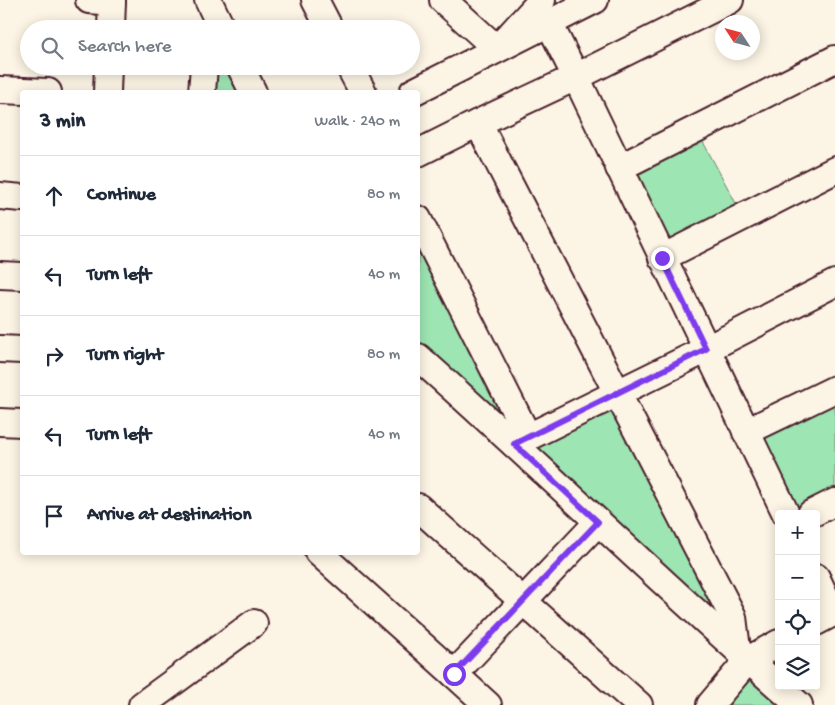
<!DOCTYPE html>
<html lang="en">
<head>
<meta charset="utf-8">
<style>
	body { margin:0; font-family:"Gochi Hand",sans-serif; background:#f2f2f3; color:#1f2937 }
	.controls { position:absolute; right:15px; bottom:15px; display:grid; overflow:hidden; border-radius:5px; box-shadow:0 2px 12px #0003 }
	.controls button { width:45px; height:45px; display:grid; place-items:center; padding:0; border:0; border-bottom:1px solid #e0e1e3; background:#fff; color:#1f2937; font:25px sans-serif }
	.compass { position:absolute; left:715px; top:15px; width:45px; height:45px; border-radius:50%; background:#fff; box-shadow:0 2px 12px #0003; rotate:306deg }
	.stop { position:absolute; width:15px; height:15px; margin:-11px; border:4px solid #7c3aed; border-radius:50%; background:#fff }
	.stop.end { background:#7c3aed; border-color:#fff; box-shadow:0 1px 5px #0008 }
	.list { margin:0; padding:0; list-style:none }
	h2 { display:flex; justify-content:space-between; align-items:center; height:65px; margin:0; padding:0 20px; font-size:21px }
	h2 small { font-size:16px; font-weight:400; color:#747a83 }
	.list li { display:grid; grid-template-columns:32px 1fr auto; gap:15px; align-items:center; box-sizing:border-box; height:80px; padding:0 20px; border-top:1px solid #e0e1e3 }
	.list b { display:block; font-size:19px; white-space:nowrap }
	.list em { font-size:16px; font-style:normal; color:#747a83 }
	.icon { flex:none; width:28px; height:28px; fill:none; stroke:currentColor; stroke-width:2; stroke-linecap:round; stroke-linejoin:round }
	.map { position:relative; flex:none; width:835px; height:705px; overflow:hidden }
	.search { position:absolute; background:#fff; box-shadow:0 2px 12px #0003; left:20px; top:20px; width:400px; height:55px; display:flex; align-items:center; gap:12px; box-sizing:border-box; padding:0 18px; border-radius:28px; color:#747a83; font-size:19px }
	.panel { position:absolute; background:#fff; box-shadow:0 2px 12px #0003; left:20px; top:90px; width:400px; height:465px; border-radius:5px }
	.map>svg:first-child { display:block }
	.green { fill:#9de5b3; stroke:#74826f }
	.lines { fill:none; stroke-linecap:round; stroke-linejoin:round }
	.minor-casing { stroke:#4a1f2b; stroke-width:30 }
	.minor { stroke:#fcf5e5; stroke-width:26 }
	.route { stroke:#7c3aed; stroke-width:6 }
</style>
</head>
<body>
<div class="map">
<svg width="835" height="705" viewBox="0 0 835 705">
	<rect width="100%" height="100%" fill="#fcf5e5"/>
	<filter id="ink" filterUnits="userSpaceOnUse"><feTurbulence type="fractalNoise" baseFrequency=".02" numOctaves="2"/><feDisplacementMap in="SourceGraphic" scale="10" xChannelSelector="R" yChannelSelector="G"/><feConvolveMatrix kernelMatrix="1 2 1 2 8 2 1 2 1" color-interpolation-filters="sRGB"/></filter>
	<g filter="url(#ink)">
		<g class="green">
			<polygon points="215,66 232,66 245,92 213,92"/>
			<polygon points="701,138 739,209 667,248 630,173"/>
			<polygon points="418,243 513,430 418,343"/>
			<polygon points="612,403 728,626 533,444"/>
			<polygon points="835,403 835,496 796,514 764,439"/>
			<polygon points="750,679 779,705 727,705"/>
		</g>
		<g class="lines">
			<g class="minor-casing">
				<g id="minor">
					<polyline points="89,0 112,2"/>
					<polyline points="208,0 222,29"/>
					<polyline points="315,0 330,29"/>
					<polyline points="443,0 497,49 542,0"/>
					<polyline points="549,23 576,77 730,0"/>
					<polyline points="111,29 112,0"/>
					<polyline points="240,66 253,92"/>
					<polyline points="349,66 363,92"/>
					<polyline points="0,90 48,92"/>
					<polyline points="107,92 108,66"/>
					<polyline points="202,92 204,66"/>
					<polyline points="413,92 595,0"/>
					<polyline points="478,123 733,617 737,649"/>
					<polyline points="418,153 478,123 576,77 786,514"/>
					<polyline points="619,168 835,59"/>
					<polyline points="0,196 22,198"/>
					<polyline points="418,219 528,437"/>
					<polyline points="662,258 835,170"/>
					<polyline points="0,275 22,276"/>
					<polyline points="0,349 22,350"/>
					<path d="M418,357c128,114 252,234 381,348"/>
					<polyline points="0,422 22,423"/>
					<polyline points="746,432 835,389"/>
					<polyline points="514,444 707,349 835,283"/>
					<polyline points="418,507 639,705"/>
					<polyline points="811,514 835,502"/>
					<polyline points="318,552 454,674 488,705"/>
					<polyline points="816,577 833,613 816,622"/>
					<polyline points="454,674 598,522"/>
					<polyline points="142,705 254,623"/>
					<polyline points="710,705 748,660 779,643"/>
				</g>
			</g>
			<use href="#minor" class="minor"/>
		</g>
	</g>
	<g class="lines" filter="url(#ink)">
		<polyline class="route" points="454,674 598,522 514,444 706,349 662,258"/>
	</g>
</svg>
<div class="controls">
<button>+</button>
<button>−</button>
<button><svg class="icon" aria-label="locate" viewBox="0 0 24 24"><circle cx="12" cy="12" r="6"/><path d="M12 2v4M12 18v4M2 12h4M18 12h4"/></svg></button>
<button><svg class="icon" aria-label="layers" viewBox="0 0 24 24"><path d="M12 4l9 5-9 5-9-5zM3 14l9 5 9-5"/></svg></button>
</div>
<svg class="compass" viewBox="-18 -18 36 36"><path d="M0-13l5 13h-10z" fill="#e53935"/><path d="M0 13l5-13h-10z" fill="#747a83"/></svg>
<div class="stop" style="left:454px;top:674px"></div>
<div class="stop end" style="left:662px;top:258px"></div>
<div class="search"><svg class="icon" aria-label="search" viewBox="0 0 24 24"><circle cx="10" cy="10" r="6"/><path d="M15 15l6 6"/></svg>Search here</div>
<section class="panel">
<h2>3 min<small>Walk · 240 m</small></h2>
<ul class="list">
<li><svg class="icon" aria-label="ahead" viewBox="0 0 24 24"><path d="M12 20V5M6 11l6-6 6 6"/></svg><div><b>Continue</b></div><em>80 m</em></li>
<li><svg class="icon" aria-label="left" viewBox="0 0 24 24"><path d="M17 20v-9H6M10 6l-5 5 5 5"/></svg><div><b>Turn left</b></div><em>40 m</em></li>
<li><svg class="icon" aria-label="right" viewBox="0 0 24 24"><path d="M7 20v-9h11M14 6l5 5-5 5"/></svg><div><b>Turn right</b></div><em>80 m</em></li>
<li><svg class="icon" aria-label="left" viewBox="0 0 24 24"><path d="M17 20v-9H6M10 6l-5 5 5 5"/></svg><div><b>Turn left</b></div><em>40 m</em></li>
<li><svg class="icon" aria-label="arrive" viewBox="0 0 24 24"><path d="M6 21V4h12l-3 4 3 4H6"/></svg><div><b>Arrive at destination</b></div></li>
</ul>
</section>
</div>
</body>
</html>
